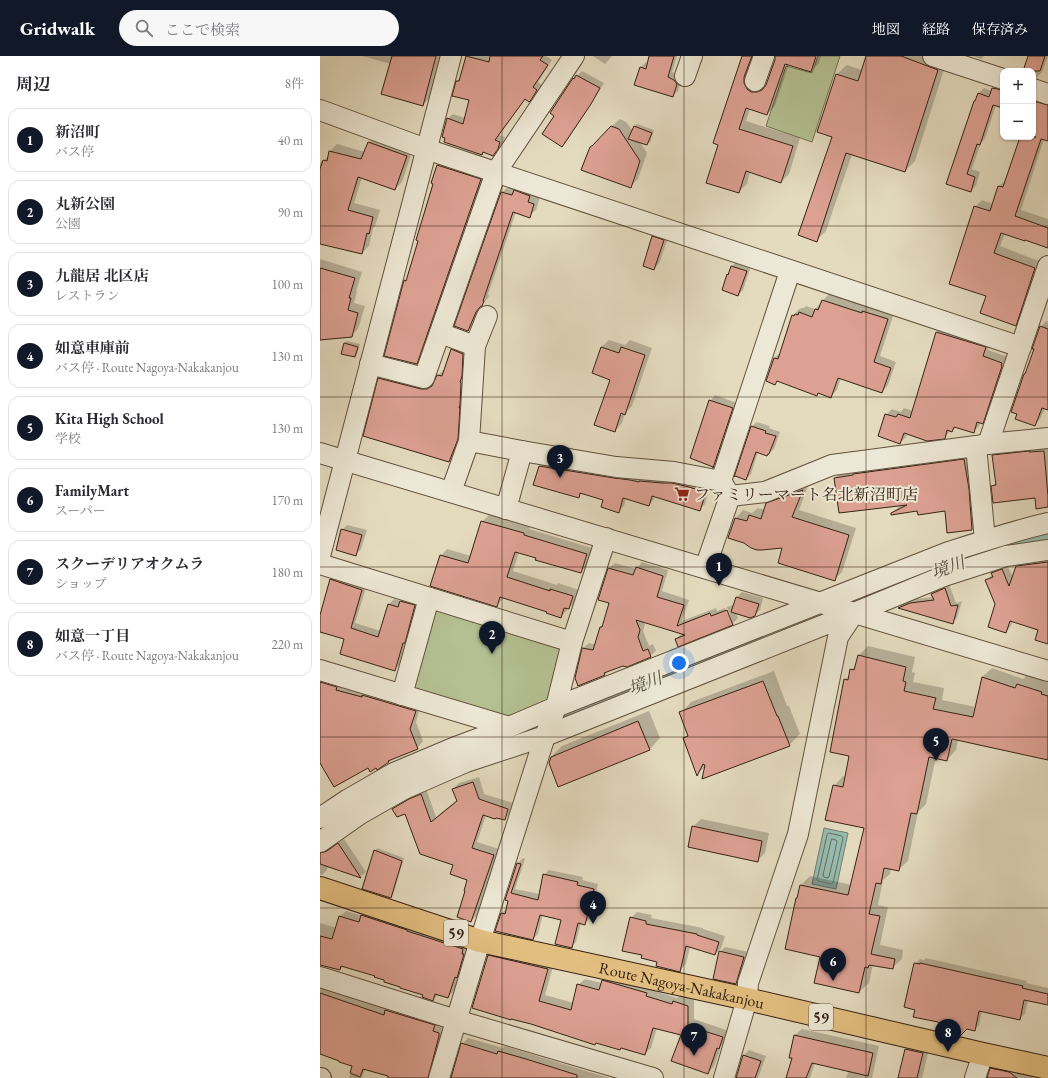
<!DOCTYPE html>
<html lang="ja">
<head>
<meta charset="utf-8">
<style>
	body { margin:0; font-family:"EB Garamond","Noto Serif JP",serif; background:#f7f7f7; color:#2b2b33 }
	.controls { position:absolute; right:12px; top:12px; display:grid; overflow:hidden; border-radius:8px; box-shadow:0 1px 3px #0004 }
	.controls button { width:36px; height:36px; display:grid; place-items:center; padding:0; border:0; border-bottom:1px solid #e1e1e2; background:#fff; color:#2b2b33; font:20px sans-serif }
	.you { position:absolute; left:359px; top:607px; width:14px; height:14px; margin:-10px; border:3px solid #fff; border-radius:50%; background:#1a73e8; box-shadow:0 0 0 6px #1a73e833 }
	.badge { display:grid; place-items:center; width:26px; height:26px; border-radius:50%; background:#111827; color:#fff; font-size:13px; font-weight:700 }
	.pin { position:absolute; translate:-50% -33px; filter:drop-shadow(0 1px 2px #0008) }
	.pin::after { content:''; position:absolute; top:21px; width:14px; height:12px; background:inherit; clip-path:polygon(0 0,100% 0,50% 100%) }
	.list { margin:0; padding:0; list-style:none }
	h2 { display:flex; justify-content:space-between; align-items:center; height:52px; margin:0; padding:0 16px; font-size:17px }
	h2 small { font-size:13px; font-weight:400; color:#7c7c81 }
	.list li { display:grid; grid-template-columns:26px 1fr auto; gap:12px; align-items:center; box-sizing:border-box; height:64px; margin:0 8px 8px; padding:0 8px; border:1px solid #e1e1e2; border-radius:12px }
	.list b { display:block; font-size:15px; white-space:nowrap }
	.list p { margin:0; font-size:13px; white-space:nowrap; color:#7c7c81 }
	.list em { font-size:13px; font-style:normal; color:#7c7c81 }
	.icon { flex:none; width:22px; height:22px; fill:none; stroke:currentColor; stroke-width:2; stroke-linecap:round; stroke-linejoin:round }
	.map { position:relative; flex:none; width:728px; height:1022px; overflow:hidden }
	header { display:flex; align-items:center; gap:24px; box-sizing:border-box; height:56px; padding:0 20px; background:#111827; color:#fff }
	header strong { font-size:19px }
	nav { display:flex; gap:22px; margin-inline-start:auto; font-size:14px }
	.search { width:280px; height:36px; background:#f7f7f7; display:flex; align-items:center; gap:10px; box-sizing:border-box; padding:0 14px; border-radius:22px; color:#7c7c81; font-size:15px }
	main { display:flex }
	aside { flex:1; background:#fff }
	.map>svg:first-child { display:block }
	.green { fill:#b4c092; stroke:#757052 }
	.water { fill:#96bbae; stroke:#707d70 }
	.shadow { fill:#0003 }
	.lines { fill:none; stroke-linecap:round; stroke-linejoin:round }
	.shore { stroke:#666e60; stroke-width:1 }
	.river { stroke:#96bbae; stroke-width:26 }
	.building { fill:#dda193; stroke:#362112 }
	.minor-casing { stroke:#62503d; stroke-width:22 }
	.major-casing { stroke:#362112; stroke-width:24 }
	.minor { stroke:#ede8d5; stroke-width:20 }
	.major { stroke:#e2be80; stroke-width:22 }
	.grid { fill:none; stroke:#362112; stroke-width:1; stroke-opacity:0.55 }
	.labels { text-anchor:middle; dominant-baseline:central; stroke-width:4; stroke-linejoin:round; paint-order:stroke }
	.shield { fill:#ede8d5; stroke:#6d5d4c; stroke-width:1 }
	.shield-label { font-size:15px; font-weight:bold; fill:#362112 }
	.poi-label { font-size:16px; fill:#362112; stroke:#ede8d5; text-anchor:start }
	.street-label { font-size:16px; fill:#362112; stroke:#ede8d5 }
	.water-label { font-size:17px; font-style:italic; fill:#534f41; stroke:#ede8d5 }
</style>
</head>
<body>
<header>
<strong>Gridwalk</strong>
<div class="search"><svg class="icon" aria-label="search" viewBox="0 0 24 24"><circle cx="10" cy="10" r="6"/><path d="M15 15l6 6"/></svg>ここで検索</div>
<nav><a>地図</a><a>経路</a><a>保存済み</a></nav>
</header>
<main>
<aside>
<h2>周辺<small>8件</small></h2>
<ul class="list">
<li><span class="badge">1</span><div><b>新沼町</b><p>バス停</p></div><em>40 m</em></li>
<li><span class="badge">2</span><div><b>丸新公園</b><p>公園</p></div><em>90 m</em></li>
<li><span class="badge">3</span><div><b>九龍居 北区店</b><p>レストラン</p></div><em>100 m</em></li>
<li><span class="badge">4</span><div><b>如意車庫前</b><p>バス停 · Route Nagoya-Nakakanjou</p></div><em>130 m</em></li>
<li><span class="badge">5</span><div><b>Kita High School</b><p>学校</p></div><em>130 m</em></li>
<li><span class="badge">6</span><div><b>FamilyMart</b><p>スーパー</p></div><em>170 m</em></li>
<li><span class="badge">7</span><div><b>スクーデリアオクムラ</b><p>ショップ</p></div><em>180 m</em></li>
<li><span class="badge">8</span><div><b>如意一丁目</b><p>バス停 · Route Nagoya-Nakakanjou</p></div><em>220 m</em></li>
</ul>
</aside>
<div class="map">
<svg width="728" height="1022" viewBox="0 0 728 1022">
	<rect width="100%" height="100%" fill="#e4dbbf"/>
	<filter id="stains"><feTurbulence type="fractalNoise" baseFrequency=".005" numOctaves="4"/><feColorMatrix values="0 0 0 0 .2 0 0 0 0 .09 0 0 0 0 .02 0 0 0 .5 -.17"/></filter>
	<radialGradient id="worn" r=".72"><stop offset=".6" stop-color="#630" stop-opacity="0"/><stop offset="1" stop-color="#630" stop-opacity=".3"/></radialGradient>
	<g class="green">
		<polygon points="498,0 520,0 492,86 446,70 466,10 492,17"/>
		<polygon points="110,544 251,587 235,650 189,670 84,638"/>
	</g>
	<polygon class="water" points="504,772 528,777 516,833 492,828"/>
	<g class="shadow">
		<polygon points="42,0 122,0 112,39 103,49 71,8"/>
		<polygon points="147,0 226,0 232,4 218,26 222,29 214,39 206,42 179,79 185,81 183,86 178,93 173,99 164,96 162,98 127,63 133,58 145,62 151,44 137,25 140,22"/>
		<polygon points="273,0 292,0 285,8"/>
		<polygon points="330,0 357,0 352,16 359,19 362,22 358,35 352,40 321,11 326,6 328,7"/>
		<polygon points="423,0 436,0 439,28 445,29 447,28 456,4 456,0 501,0 499,7 491,15 469,8 455,50 447,58 430,53 426,65 480,82 469,118 461,126 430,116 427,128 418,136 388,126"/>
		<polygon points="547,0 617,0 627,4 595,105 585,115 532,98 506,175 496,185 513,80 517,18 527,9 542,14"/>
		<polygon points="653,0 664,0 661,3"/>
		<polygon points="709,0 728,0 722,16 717,21 713,21 713,15 704,15"/>
		<polygon points="262,15 284,27 275,42 247,85 242,90 236,60 254,23"/>
		<polygon points="678,27 683,28 683,49 676,49 665,83 661,87 652,113 660,116 656,130 650,135 627,127 654,45 657,43 659,37 664,32 672,35 673,32"/>
		<polygon points="719,39 728,42 728,84 724,83 701,154 728,163 728,191 685,177 680,190 721,206 702,262 695,269 667,240 655,151 662,144 673,148 679,130 686,124 701,81 713,81 713,45"/>
		<polygon points="300,63 306,66 313,75 315,70 317,68 334,74 330,86 327,88 319,85 327,97 318,123 310,131 292,70"/>
		<polygon points="56,79 93,93 82,126 75,133 42,121 34,147 60,154 55,170 53,172 49,190 42,197 0,187 0,107 2,105 3,106 10,98 10,95 17,88 45,96 49,86"/>
		<polygon points="124,103 166,117 103,301 96,307 85,225 88,222 99,184 118,109"/>
		<polygon points="189,130 220,141 216,154 209,160 196,156 168,238 169,239 168,242 163,248 155,268 148,274 182,136"/>
		<polygon points="338,176 349,179 339,208 334,213 333,181"/>
		<polygon points="0,203 42,216 36,235 37,235 34,247 45,250 38,273 31,280 0,283"/>
		<polygon points="417,205 431,210 423,234 418,239 403,234 412,210"/>
		<polygon points="509,238 548,250 574,257 560,300 576,306 568,329 562,336 521,322 517,334 510,341 499,336 497,339 458,324 455,328 454,302 461,296 473,260 479,253 482,252 484,252 486,250 495,253"/>
		<polygon points="726,265 728,266 728,353 725,352 720,363 715,369 705,318 707,316 715,293 721,271"/>
		<polygon points="623,271 671,285 668,294 688,301 668,361 662,367 661,366 659,370 653,376 636,371 632,375 631,374 624,382 587,377 586,381 580,387 566,359 572,353 581,356 584,352 593,355 617,276"/>
		<polygon points="142,284 152,288 139,395 129,405 59,323 69,313 111,324 116,324 118,319 126,312 132,294"/>
		<polygon points="289,284 305,289 310,284 332,292 312,350 305,357 302,367 295,375 292,323 281,291"/>
		<polygon points="27,285 40,288 37,298 35,300 25,287"/>
		<polygon points="395,339 417,347 398,405 394,410 390,345"/>
		<polygon points="437,366 450,370 449,372 460,376 454,393 449,397 438,396 431,418 426,423 416,419 432,370"/>
		<polygon points="728,386 728,450 716,440 672,430 677,426 673,399 682,390"/>
		<polygon points="654,394 662,463 652,473 628,476 626,454 598,454 572,457 581,449 515,422 524,412"/>
		<polygon points="225,404 390,431 385,448 380,453 335,440 334,443 329,449 306,442 304,450 298,456 284,444 262,437 259,440 215,428 220,410"/>
		<polygon points="489,427 479,454 536,472 522,516 514,524 464,491 424,486 409,481 416,462 423,454 432,457 438,452 445,454 447,448 455,440"/>
		<polygon points="169,459 210,471 209,473 272,492 267,510 260,516 217,501 199,496 193,515 237,529 238,527 259,534 255,546 249,552 248,552 247,554 241,561 228,556 183,541 183,543 176,550 121,500 127,493 151,500 162,466"/>
		<polygon points="27,469 47,474 41,493 36,498 22,474"/>
		<polygon points="728,501 728,587 720,573 693,565 691,570 686,576 676,548 666,525 673,518 672,517 678,512 687,509 693,521 697,511 702,505"/>
		<polygon points="322,506 348,514 342,535 369,544 362,565 396,552 397,555 405,552 411,567 413,567 407,551 413,549 414,552 417,541 422,536 443,542 440,554 434,559 416,556 418,562 412,568 356,583 362,577 324,565 325,568 323,575 329,590 333,588 336,595 330,600 303,609 288,615 285,618 256,622 263,592 269,587 276,589 281,571 284,569 290,546 279,543 289,512 295,507 316,513"/>
		<polygon points="16,518 47,529 35,567 61,575 68,549 74,543 81,545 86,540 100,544 80,608 74,614 25,583 0,575 0,563 11,524"/>
		<polygon points="629,528 636,547 642,545 637,562 632,567 579,551 583,547 595,543 614,541 612,538 617,534"/>
		<polygon points="548,590 595,601 592,616 595,617 593,626 624,632 622,644 656,651 662,621 672,612 703,623 707,619 728,626 728,703 638,683 636,694 627,704 616,701 606,748 598,756 588,805 578,814 571,812 570,818 563,824 558,849 568,851 560,889 583,894 582,903 572,912 553,908 549,927 539,936 501,900 478,842 481,829 490,820 532,829 545,771 514,730 523,720 526,721 531,699 525,624 530,619 531,614 537,608 539,599"/>
		<polygon points="454,615 467,650 469,650 480,678 469,689 386,710 377,718 364,683 369,678 361,657 371,646"/>
		<polygon points="0,617 101,648 96,666 103,685 97,692 73,702 69,706 57,712 56,711 0,708 0,628 1,627 0,626"/>
		<polygon points="329,655 340,682 330,693 239,729 231,701 242,690"/>
		<polygon points="159,721 164,738 193,747 190,757 184,763 166,759 157,786 179,793 157,859 151,865 149,824 85,756 73,753 79,748 96,738 106,733 116,761 137,744 133,733 139,727"/>
		<polygon points="381,763 449,777 445,797 437,805 373,771"/>
		<polygon points="24,783 46,816 41,820 8,810 7,814 2,819 0,819 0,794 13,791"/>
		<polygon points="57,792 84,802 73,839 70,841 55,795"/>
		<polygon points="203,802 205,803 195,833 220,838 224,819 229,814 263,821 262,824 278,828 269,863 264,868 261,867 256,886 251,891 242,863 223,858 218,878 213,883 182,857 187,852 198,807"/>
		<polygon points="48,854 148,887 147,892 149,893 142,915 139,919 134,935 128,941 119,938 113,944 104,938 56,920 23,910 20,913 0,907 0,867 17,872 20,860 26,855 42,860"/>
		<polygon points="317,856 332,859 331,862 383,872 383,873 405,880 400,896 405,891 429,896 421,922 416,927 394,922 401,892 395,898 370,891 366,908 360,915 338,905 311,862"/>
		<polygon points="175,894 234,907 225,939 254,947 258,929 265,923 282,927 283,925 289,919 333,930 332,934 357,942 360,939 374,944 374,963 409,975 405,986 401,990 394,1010 388,1017 362,978 337,972 331,992 324,998 211,967 169,900"/>
		<polygon points="606,902 707,925 706,927 728,932 728,948 708,944 705,958 700,962 662,955 659,969 654,974 634,969 596,953 595,908 600,903 604,904"/>
		<polygon points="0,926 3,932 42,945 67,953 71,949 120,964 118,970 124,972 114,1022 85,1022 46,1012 42,1022 29,1022 33,1010 21,1004 0,997"/>
		<polygon points="482,973 559,990 552,1022 526,1022 529,1014 495,1007 490,1022 467,1022 473,1002 470,1001 475,979"/>
		<polygon points="148,982 183,992 185,990 289,1022 132,1022 142,988"/>
		<polygon points="594,985 610,989 602,1022 580,1022 586,993"/>
		<polygon points="429,994 446,1000 438,1022 417,1022 424,999"/>
		<polygon points="678,1006 696,1010 714,1022 717,1019 728,1022 668,1022 671,1013"/>
	</g>
	<g class="lines">
		<g class="shore">
			<polygon points="509,777 522,780 523,782 513,827 511,828 498,825 497,824 507,779"/>
			<polygon points="512,783 516,784 517,786 509,821 507,822 504,821 503,819 511,785"/>
		</g>
		<g class="river">
			<polyline points="651,502 702,484 728,480"/>
			<polyline points="216,669 575,530"/>
		</g>
	</g>
	<g class="building">
		<polygon points="72,0 116,0 103,50 61,38"/>
		<polygon points="146,0 169,6 170,0 223,0 220,4 228,9 213,31 217,34 211,44 209,46 205,43 175,84 180,86 178,93 173,100 163,96 162,99 124,86 125,82 122,81 127,62 143,68 149,44 132,40 136,25 139,25"/>
		<polygon points="329,0 354,0 348,21 354,24 357,28 353,41 314,29 320,11 326,13"/>
		<polygon points="422,0 432,0 424,21 424,27 427,33 431,36 437,36 442,34 446,29 455,4 455,0 496,0 491,16 465,8 447,59 426,52 419,73 473,90 461,127 426,115 419,137 386,127 398,89 393,87"/>
		<polygon points="546,0 581,0 618,14 585,116 526,97 497,186 478,179 512,81 497,76 516,18 538,25"/>
		<polygon points="708,0 725,0 720,15 703,15"/>
		<polygon points="256,19 280,32 271,48 242,91 222,78 234,60 230,57 253,22 254,23"/>
		<polygon points="672,32 683,34 683,52 673,49 660,89 657,88 647,118 655,121 651,136 626,128 654,45 655,45 658,37 669,41"/>
		<polygon points="713,45 728,49 728,85 721,83 695,160 728,172 728,192 705,184 705,185 681,177 674,197 715,212 696,270 660,257 666,240 629,228 654,150 670,155 678,130 683,131 700,81 716,81 713,80"/>
		<polygon points="291,70 299,73 320,105 311,132 261,114 270,91 273,89"/>
		<polygon points="314,70 332,77 327,89 308,83"/>
		<polygon points="48,86 87,100 75,134 38,121 28,154 53,161 49,178 47,177 42,198 0,188 0,113 3,104 7,105 9,95 41,103"/>
		<polygon points="117,109 161,123 97,308 64,300 84,224 86,225 98,185 96,184 113,128 111,127"/>
		<polygon points="194,134 210,140 208,146 214,148 210,162 193,156 163,245 164,245 162,250 160,251 156,256 148,275 134,270 181,136 192,139"/>
		<polygon points="332,180 344,184 334,214 323,210"/>
		<polygon points="411,210 427,215 418,240 402,234 407,218 408,219"/>
		<polygon points="0,212 35,222 29,242 31,242 28,254 38,257 32,281 0,284"/>
		<polygon points="502,244 542,257 542,255 568,263 554,306 571,312 562,337 518,322 511,342 498,337 497,340 457,325 455,329 446,325 454,302 458,303 472,259 474,260 475,258 478,259 479,256 492,261 495,253 498,254"/>
		<polygon points="720,270 728,273 728,354 722,352 715,370 695,363 697,358 691,356 704,318 705,318 714,293 712,293"/>
		<polygon points="616,276 666,291 663,300 682,307 681,309 682,310 663,368 657,366 654,377 634,371 632,376 627,374 625,383 607,385 584,377 580,388 558,380 565,358 576,361 578,358 590,362"/>
		<polygon points="24,287 38,291 35,301 21,298"/>
		<polygon points="281,291 299,297 301,291 325,299 305,359 301,357 295,376 274,369 290,324 272,317"/>
		<polygon points="131,293 143,298 142,320 140,326 141,327 140,349 139,352 140,352 138,383 129,406 43,380 58,322 101,333 107,333 112,330 117,319 122,320"/>
		<polygon points="389,344 413,352 393,412 393,411 370,402"/>
		<polygon points="431,370 446,375 445,377 456,380 449,398 448,398 447,400 436,396 426,424 415,420 414,421"/>
		<polygon points="709,395 709,396 724,395 728,440 728,451 716,453 715,442 673,447 671,430 676,429 672,399"/>
		<polygon points="644,403 649,433 652,474 627,477 625,455 598,459 597,455 571,459 571,457 587,449 519,457 514,422 533,419 533,418"/>
		<polygon points="219,410 294,422 310,424 319,426 319,425 342,427 352,427 365,430 386,436 380,455 332,440 329,450 303,442 299,457 281,451 283,444 260,437 259,442 213,429"/>
		<polygon points="483,434 472,461 529,479 515,525 458,507 462,492 442,494 437,494 431,492 424,487 408,482 415,462 427,465 429,459 441,463 446,447"/>
		<polygon points="161,465 204,477 204,479 267,498 261,517 215,504 216,502 195,496 187,521 230,535 230,533 253,540 249,553 244,552 241,562 226,557 227,556 180,541 177,551 110,530 120,499 148,507"/>
		<polygon points="21,473 42,479 36,500 16,494"/>
		<polygon points="728,506 728,588 715,584 718,574 690,565 686,577 668,571 675,548 665,524 673,521 671,517 682,513 689,530 696,510"/>
		<polygon points="316,511 343,520 337,541 364,549 357,570 390,557 391,560 407,554 413,569 358,591 355,583 365,579 316,564 320,574 318,581 323,595 328,593 331,601 307,611 303,610 284,617 285,619 258,630 255,622 262,592 273,594 280,571 282,571 289,547 278,544 288,512 313,519"/>
		<polygon points="10,523 42,534 31,572 58,581 68,548 78,551 80,545 95,549 85,587 83,587 75,615 20,598 24,583 0,576 0,559"/>
		<polygon points="625,532 631,550 638,549 633,568 578,552 590,547 614,544 611,538"/>
		<polygon points="416,541 439,548 435,560 430,562 411,556"/>
		<polygon points="538,599 586,611 583,625 586,626 584,635 616,642 613,653 653,661 662,621 695,632 697,628 722,636 721,638 728,640 728,704 632,683 627,705 609,701 597,758 591,757 579,815 564,812 561,828 556,827 549,858 560,860 551,898 575,903 573,913 549,909 548,912 545,911 539,937 494,927 500,901 465,893 476,842 477,842 480,829 528,839 544,772 505,764 513,729 523,731 529,700 510,696 524,623 528,624 530,613 534,614"/>
		<polygon points="443,625 457,660 458,660 470,690 382,723 385,709 383,708 377,720 363,682 368,680 359,656"/>
		<polygon points="0,626 17,631 16,634 42,641 42,639 96,655 90,673 98,693 68,705 69,706 57,714 56,712 50,716 48,712 14,731 0,707"/>
		<polygon points="318,665 330,694 238,731 229,707 231,701"/>
		<polygon points="153,726 159,743 188,753 185,764 176,762 175,763 163,759 152,792 174,799 151,866 137,861 145,835 144,835 147,824 130,818 133,809 100,798 85,758 77,761 72,753 89,743 101,738 111,766 137,745 132,733"/>
		<polygon points="372,770 442,785 438,806 368,791"/>
		<polygon points="18,787 41,822 0,808 0,797 7,795"/>
		<polygon points="54,794 82,805 71,842 42,833"/>
		<polygon points="197,807 201,808 191,837 218,844 223,818 258,826 257,829 274,833 265,869 258,867 252,892 235,888 241,864 220,859 213,884 175,875 181,857 185,858 188,845 185,844"/>
		<polygon points="41,859 87,874 87,875 143,893 142,898 144,898 137,922 135,921 128,942 115,938 113,945 102,941 103,939 80,932 80,931 64,926 64,924 54,921 55,920 21,910 20,914 0,909 0,880 12,883 19,860 39,866"/>
		<polygon points="310,861 326,865 326,868 377,878 377,879 399,886 395,899 366,890 360,916 336,910 337,906 321,902 322,899 302,895"/>
		<polygon points="399,895 424,901 416,928 393,923"/>
		<polygon points="168,899 228,913 219,945 251,954 257,928 279,934 282,924 327,937 326,940 352,948 353,945 368,950 368,970 403,981 399,993 397,992 388,1018 351,1005 361,979 333,972 325,999 301,992 300,994 276,987 275,989 211,968 191,963 191,964 152,952"/>
		<polygon points="594,907 600,908 600,907 703,930 702,932 728,938 728,949 704,944 700,964 659,955 655,975 647,973 640,980 631,978 633,970 618,967 618,966 593,961 595,954 584,951"/>
		<polygon points="0,937 64,959 65,954 115,969 113,975 119,977 119,980 108,1022 68,1022 68,1020 43,1013 40,1021 30,1017 32,1010 19,1006 19,1005 0,998"/>
		<polygon points="474,979 553,997 548,1020 492,1007 486,1022 466,1022 472,1002 469,1002"/>
		<polygon points="141,987 177,998 178,995 206,1003 257,1019 257,1022 131,1022"/>
		<polygon points="585,993 603,997 597,1022 578,1022"/>
		<polygon points="423,999 441,1005 435,1022 416,1022"/>
		<polygon points="670,1012 689,1016 697,1022 667,1022"/>
	</g>
	<g class="lines">
		<g class="minor-casing">
			<g id="minor">
				<polyline points="613,0 683,23"/>
				<polyline points="365,20 372,0"/>
				<polyline points="435,25 444,0"/>
				<polyline points="713,33 728,38"/>
				<polyline points="0,54 106,93 701,291"/>
				<polyline points="120,277 155,290 149,385 202,395 296,411 354,416 401,425 410,440 445,436 512,409 656,390 668,388 728,382"/>
				<polyline points="155,290 167,260"/>
				<polyline points="50,308 104,322 176,116 254,0"/>
				<polyline points="668,388 728,210"/>
				<polyline points="656,390 665,484"/>
				<polyline points="0,397 728,615"/>
				<polyline points="401,425 470,215"/>
				<polyline points="131,436 149,385"/>
				<polyline points="186,453 202,395"/>
				<polyline points="0,500 131,0"/>
				<polyline points="0,508 252,586"/>
				<polyline points="385,512 410,440"/>
				<polyline points="0,614 189,671"/>
				<polyline points="82,639 109,542"/>
				<path d="M0,762l27,-18 47,-27 64,-27 51,-19 47,-20 390,-154c34,-11 67,-22 102,-30"/>
				<polyline points="0,786 40,758 84,733 146,706 225,680 534,557 624,520 686,500 728,494"/>
				<polyline points="0,921 136,964 333,1022"/>
				<polyline points="0,1022 1,1022"/>
				<polyline points="119,1022 160,885 225,680 236,651 252,586 286,482"/>
				<polyline points="404,1022 427,943 428,927 478,778 518,581 534,557"/>
				<polyline points="655,1022 663,998"/>
			</g>
		</g>
		<g class="major-casing">
			<g id="major">
				<path id="s1" d="M0,832l160,53 267,58 236,55 65,14"/>
			</g>
		</g>
		<use href="#minor" class="minor"/>
		<use href="#major" class="major"/>
	</g>
	<path class="grid" d="M182,0v1022M364,0v1022M546,0v1022M0,170h728M0,341h728M0,511h728M0,681h728M0,852h728"/>
	<defs>
		<g id="supermarket-bare" transform="scale(1.2)"><path d="M-6-5.5h2.5l.6 2H6L4.5 2H-2.5L-4.4-4H-6ZM-1.5 3.2a1.3 1.3 0 1 0 .1 0ZM3 3.2a1.3 1.3 0 1 0 .1 0Z" fill="#8f2418" stroke="#ede8d5" stroke-width="2.5" paint-order="stroke"/></g>
	</defs>
	<g fill-rule="evenodd">
		<use href="#supermarket-bare" x="362" y="438"/>
	</g>
	<g class="labels">
		<g class="shield">
			<rect x="124" y="864" width="24" height="26" rx="3"/>
			<rect x="489" y="948" width="24" height="26" rx="3"/>
		</g>
		<g class="shield-label">
			<text x="136" y="877">59</text>
			<text x="501" y="961">59</text>
		</g>
		<g class="poi-label">
			<text x="374" y="438">ファミリーマート名北新沼町店</text>
		</g>
		<g class="street-label">
			<text stroke="none"><textPath href="#s1" startOffset="375">Route Nagoya-Nakakanjou</textPath></text>
		</g>
		<g class="water-label">
			<text transform="translate(628 511) rotate(-20)">境川</text>
			<text transform="translate(325 627) rotate(-21)">境川</text>
		</g>
	</g>
	<rect width="100%" height="100%" filter="url(#stains)"/>
	<rect width="100%" height="100%" fill="url(#worn)"/>
</svg>
<div class="controls">
<button>+</button>
<button>−</button>
</div>
<div class="you"></div>
<div class="pin badge" style="left:399px;top:530px">1</div>
<div class="pin badge" style="left:172px;top:598px">2</div>
<div class="pin badge" style="left:240px;top:422px">3</div>
<div class="pin badge" style="left:273px;top:868px">4</div>
<div class="pin badge" style="left:616px;top:705px">5</div>
<div class="pin badge" style="left:513px;top:925px">6</div>
<div class="pin badge" style="left:374px;top:1000px">7</div>
<div class="pin badge" style="left:628px;top:996px">8</div>
</div>
</main>
</body>
</html>
